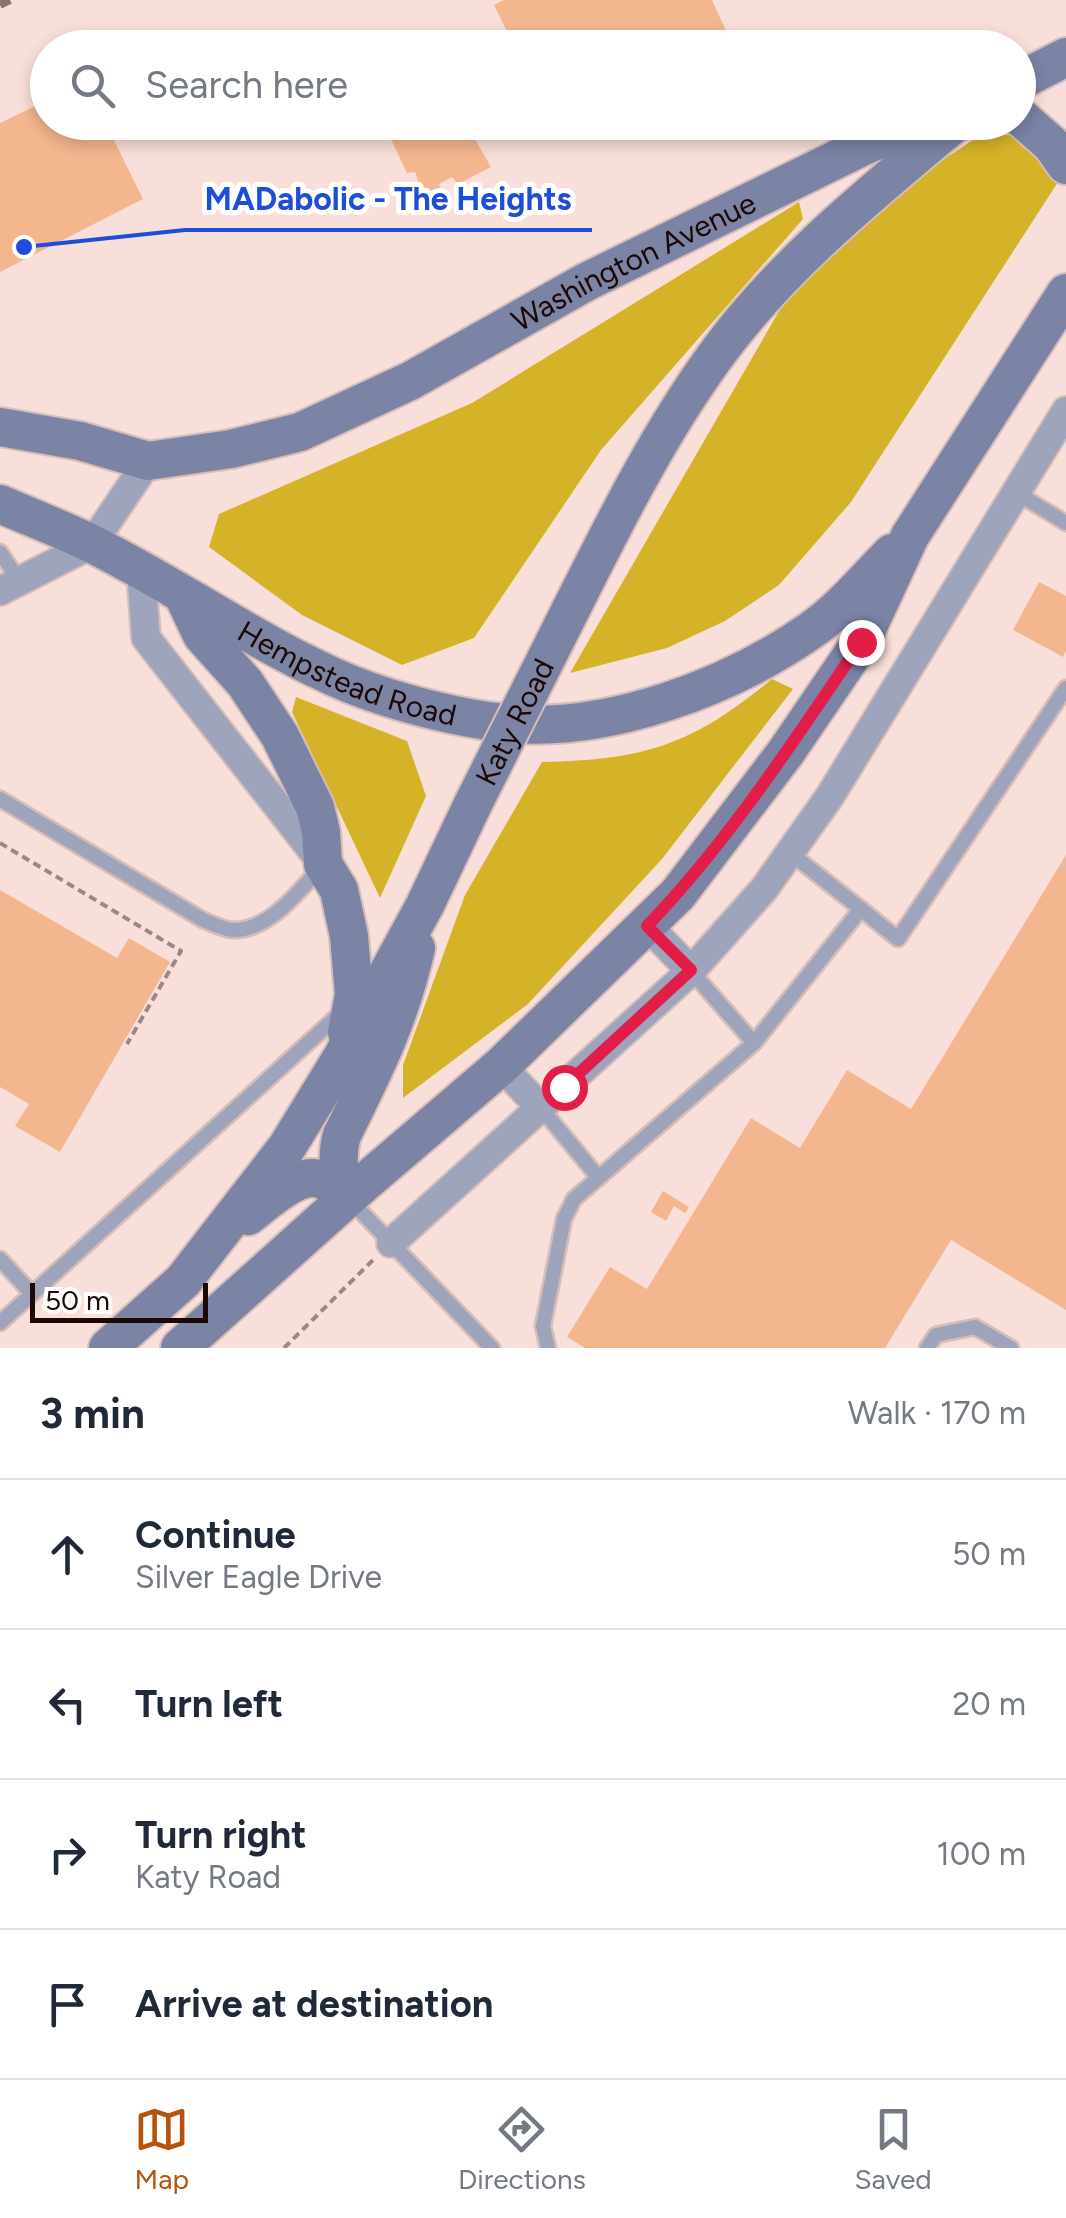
<!DOCTYPE html>
<html lang="en">
<head>
<meta charset="utf-8">
<style>
	body { margin:0; font-family:Figtree,sans-serif; background:#f2f2f3; color:#1f2937 }
	.scale { position:absolute; left:30px; bottom:25px; width:178px; box-sizing:border-box; padding-left:10px; border:5px solid #1d0805; border-top:0; font-size:28px; line-height:35px; white-space:nowrap; color:#1d0805; -webkit-text-stroke:8px #fff; paint-order:stroke }
	.stop { position:absolute; width:30px; height:30px; margin:-22px; border:8px solid #e11d48; border-radius:50%; background:#fff }
	.stop.end { background:#e11d48; border-color:#fff; box-shadow:0 2px 10px #0008 }
	.list { margin:0; padding:0; list-style:none }
	h2 { display:flex; justify-content:space-between; align-items:center; height:130px; margin:0; padding:0 40px; font-size:42px }
	h2 small { font-size:32px; font-weight:400; color:#747a83 }
	.list li { display:grid; grid-template-columns:65px 1fr auto; gap:30px; align-items:center; box-sizing:border-box; height:150px; padding:0 40px; border-top:2px solid #e0e1e3 }
	.list b { display:block; font-size:38px; white-space:nowrap }
	.list p { margin:0; font-size:32px; white-space:nowrap; color:#747a83 }
	.list em { font-size:32px; font-style:normal; color:#747a83 }
	.icon { flex:none; width:55px; height:55px; fill:none; stroke:currentColor; stroke-width:2; stroke-linecap:round; stroke-linejoin:round }
	.map { position:relative; flex:none; width:1066px; height:1348px; overflow:hidden }
	.search { position:absolute; background:#fff; box-shadow:0 5px 15px #0003; left:30px; right:30px; top:30px; height:110px; display:flex; align-items:center; gap:25px; box-sizing:border-box; padding:0 35px; border-radius:55px; color:#747a83; font-size:38px }
	.sheet { height:730px; background:#fff }
	nav { display:flex; justify-content:space-around; align-items:center; box-sizing:border-box; height:140px; border-top:2px solid #e0e1e3; background:#fff; font-size:28px; color:#747a83 }
	nav a { display:grid; justify-items:center; gap:5px }
	nav .on { color:#b45309 }
	.map>svg:first-child { display:block }
	.forest { fill:#d5b328 }
	.building { fill:#f4b68e }
	.lines { fill:none; stroke-linecap:round; stroke-linejoin:round }
	.lane-casing { stroke:#d6bdb7; stroke-width:19 }
	.street-casing { stroke:#d6bdb7; stroke-width:32 }
	.secondary-casing { stroke:#d6bdb7; stroke-width:42 }
	.path { stroke:#9e8682; stroke-width:4; stroke-dasharray:8 5; stroke-linecap:butt }
	.lane { stroke:#9ea4bb; stroke-width:14 }
	.street { stroke:#9ea4bb; stroke-width:28 }
	.secondary { stroke:#7b84a5; stroke-width:38 }
	.rail { stroke:#8b746f; stroke-width:8; stroke-dasharray:12 12; stroke-linecap:butt }
	.secondary-bridge-casing { stroke:#d6bdb7; stroke-width:42; stroke-linecap:butt }
	.secondary-bridge { stroke:#7b84a5; stroke-width:38 }
	.route { stroke:#e11d48; stroke-width:12 }
	.labels { text-anchor:middle; dominant-baseline:central; stroke-width:10; stroke-linejoin:round; paint-order:stroke }
	.street-label { font-size:30px; fill:#1d0805; stroke:#fff }
	.leader { fill:none; stroke:#1d4ed8; stroke-width:4 }
	.callout-dot { fill:#1d4ed8; stroke:#fff; stroke-width:4 }
	.callout-label { font-size:32px; text-anchor:middle; font-weight:bold; fill:#1d4ed8; stroke:#fff; stroke-width:10; stroke-linejoin:round; paint-order:stroke }
</style>
</head>
<body>
<div class="map">
<svg width="1066" height="1348" viewBox="0 0 1066 1348">
	<rect width="100%" height="100%" fill="#f9dfd9"/>
	<g class="forest">
		<path d="M985,132c40,1 49,19 75,47l-209,323 -72,83 -54,36 -58,27 -97,25 227,-393 105,-93z"/>
		<polygon points="799,202 803,219 601,450 474,638 402,665 302,615 209,547 219,514 472,403"/>
		<path d="M772,679l21,10 -131,170 -134,145 -125,94v-33l62,-170 77,-133c103,-2 150,-17 230,-83z"/>
		<polygon points="296,697 407,741 426,796 380,898 292,712"/>
	</g>
	<g class="building">
		<polygon points="504,0 712,0 734,48 515,48 494,5"/>
		<polygon points="48,100 48,122 105,122 143,199 0,272 0,123"/>
		<polygon points="383,122 465,122 491,167 458,184 452,177 439,184 442,191 434,197 429,188 420,187 415,172 407,173"/>
		<polygon points="663,122 697,122 671,135"/>
		<polygon points="1039,582 1066,596 1066,651 1063,657 1013,630"/>
		<polygon points="1066,855 1066,1310 951,1240 885,1348 585,1348 567,1337 610,1267 647,1289 751,1118 800,1148 847,1070 911,1109"/>
		<polygon points="0,890 117,958 129,938 170,962 60,1152 15,1126 29,1104 0,1087"/>
		<polygon points="663,1191 689,1207 685,1213 674,1206 666,1221 651,1212"/>
	</g>
	<g class="lines">
		<g class="lane-casing">
			<g id="lane">
				<polyline points="1015,492 1066,523"/>
				<polyline points="0,552 20,582"/>
				<path d="M0,799l203,121c8,3 21,10 30,10 36,1 66,-39 88,-63"/>
				<polyline points="861,909 898,939 1066,688"/>
				<polyline points="754,1043 861,909 789,852"/>
				<polyline points="541,1108 598,1177"/>
				<polyline points="348,1198 492,1348"/>
				<polyline points="0,1259 32,1294"/>
				<polyline points="0,1323 343,1011"/>
				<polyline points="548,1348 543,1326 564,1219 574,1199 754,1043 691,971"/>
				<polyline points="927,1348 936,1335 975,1327 1011,1348"/>
			</g>
		</g>
		<g class="street-casing">
			<g id="street">
				<polyline points="141,572 146,638 323,864"/>
				<polyline points="0,591 92,544 148,461"/>
				<polyline points="647,925 691,971"/>
				<polyline points="501,1066 541,1108"/>
				<polyline points="391,1243 691,971 764,889 830,796 1066,411"/>
			</g>
		</g>
		<g class="secondary-casing">
			<g id="secondary">
				<polyline points="1018,82 1066,57"/>
				<polyline points="1018,115 1052,145 1066,165"/>
				<path id="s1" d="M0,427l80,14 68,20 83,-12 69,-17 110,-51 176,-99 278,-136 58,-24"/>
				<path id="s2" d="M0,504c30,13 61,25 90,39 88,43 169,103 260,141 45,18 106,34 154,39 102,11 224,-35 306,-92 31,-21 56,-52 82,-78"/>
				<polyline points="184,597 202,635 245,683 280,736 315,807 321,832 323,864 339,890 349,936 354,995 347,1032"/>
				<path d="M557,637c49,-97 97,-198 162,-286 65,-88 154,-159 237,-229"/>
				<path d="M347,1198c-7,-23 -12,-39 -5,-63 33,-67 57,-113 74,-187"/>
				<path d="M248,1216c18,-13 48,-44 72,-37 10,3 19,13 27,19"/>
				<polyline points="108,1348 183,1281 287,1147 341,1059 425,905 473,804"/>
				<polyline points="180,1348 363,1184 501,1066 678,894 786,752 861,642 910,536 1066,293"/>
			</g>
		</g>
		<g class="path">
			<polyline points="0,843 181,951 127,1044"/>
			<polyline points="284,1348 373,1260"/>
		</g>
		<use href="#lane" class="lane"/>
		<use href="#street" class="street"/>
		<use href="#secondary" class="secondary"/>
		<polyline class="rail" points="0,5 10,0"/>
		<g class="secondary-bridge-casing">
			<g id="secondary-bridge">
				<path id="s3" d="M473,804l84,-167"/>
			</g>
		</g>
		<use href="#secondary-bridge" class="secondary-bridge"/>
	</g>
	<g class="lines">
		<path class="route" d="M564,1087l127,-117 -44,-44c82,-85 148,-187 214,-284"/>
	</g>
	<g class="labels">
		<g class="street-label">
			<text stroke="none"><textPath href="#s1" startOffset="682">Washington Avenue</textPath></text>
			<text stroke="none"><textPath href="#s2" startOffset="388">Hempstead Road</textPath></text>
			<text stroke="none"><textPath href="#s3" startOffset="92">Katy Road</textPath></text>
		</g>
	</g>
	<path class="leader" d="M24 247L185 230H592"/>
	<circle class="callout-dot" cx="24" cy="247" r="10"/>
	<g class="callout-label">
		<text x="388" y="210">MADabolic - The Heights</text>
	</g>
</svg>
<div class="scale">50 m</div>
<div class="stop" style="left:564px;top:1087px"></div>
<div class="stop end" style="left:861px;top:642px"></div>
<div class="search"><svg class="icon" aria-label="search" viewBox="0 0 24 24"><circle cx="10" cy="10" r="6"/><path d="M15 15l6 6"/></svg>Search here</div>
</div>
<section class="sheet">
<h2>3 min<small>Walk · 170 m</small></h2>
<ul class="list">
<li><svg class="icon" aria-label="ahead" viewBox="0 0 24 24"><path d="M12 20V5M6 11l6-6 6 6"/></svg><div><b>Continue</b><p>Silver Eagle Drive</p></div><em>50 m</em></li>
<li><svg class="icon" aria-label="left" viewBox="0 0 24 24"><path d="M17 20v-9H6M10 6l-5 5 5 5"/></svg><div><b>Turn left</b></div><em>20 m</em></li>
<li><svg class="icon" aria-label="right" viewBox="0 0 24 24"><path d="M7 20v-9h11M14 6l5 5-5 5"/></svg><div><b>Turn right</b><p>Katy Road</p></div><em>100 m</em></li>
<li><svg class="icon" aria-label="arrive" viewBox="0 0 24 24"><path d="M6 21V4h12l-3 4 3 4H6"/></svg><div><b>Arrive at destination</b></div></li>
</ul>
</section>
<nav>
<a class="on"><svg class="icon" aria-label="map" viewBox="0 0 24 24"><path d="M3 6l6-2 6 2 6-2v14l-6 2-6-2-6 2zM9 4v14M15 6v14"/></svg>Map</a>
<a><svg class="icon" aria-label="directions" viewBox="0 0 24 24"><path d="M12 3l9 9-9 9-9-9zM9 14v-3h6M13 9l2 2-2 2"/></svg>Directions</a>
<a><svg class="icon" aria-label="saved" viewBox="0 0 24 24"><path d="M7 4h10v16l-5-4-5 4z"/></svg>Saved</a>
</nav>
</body>
</html>
